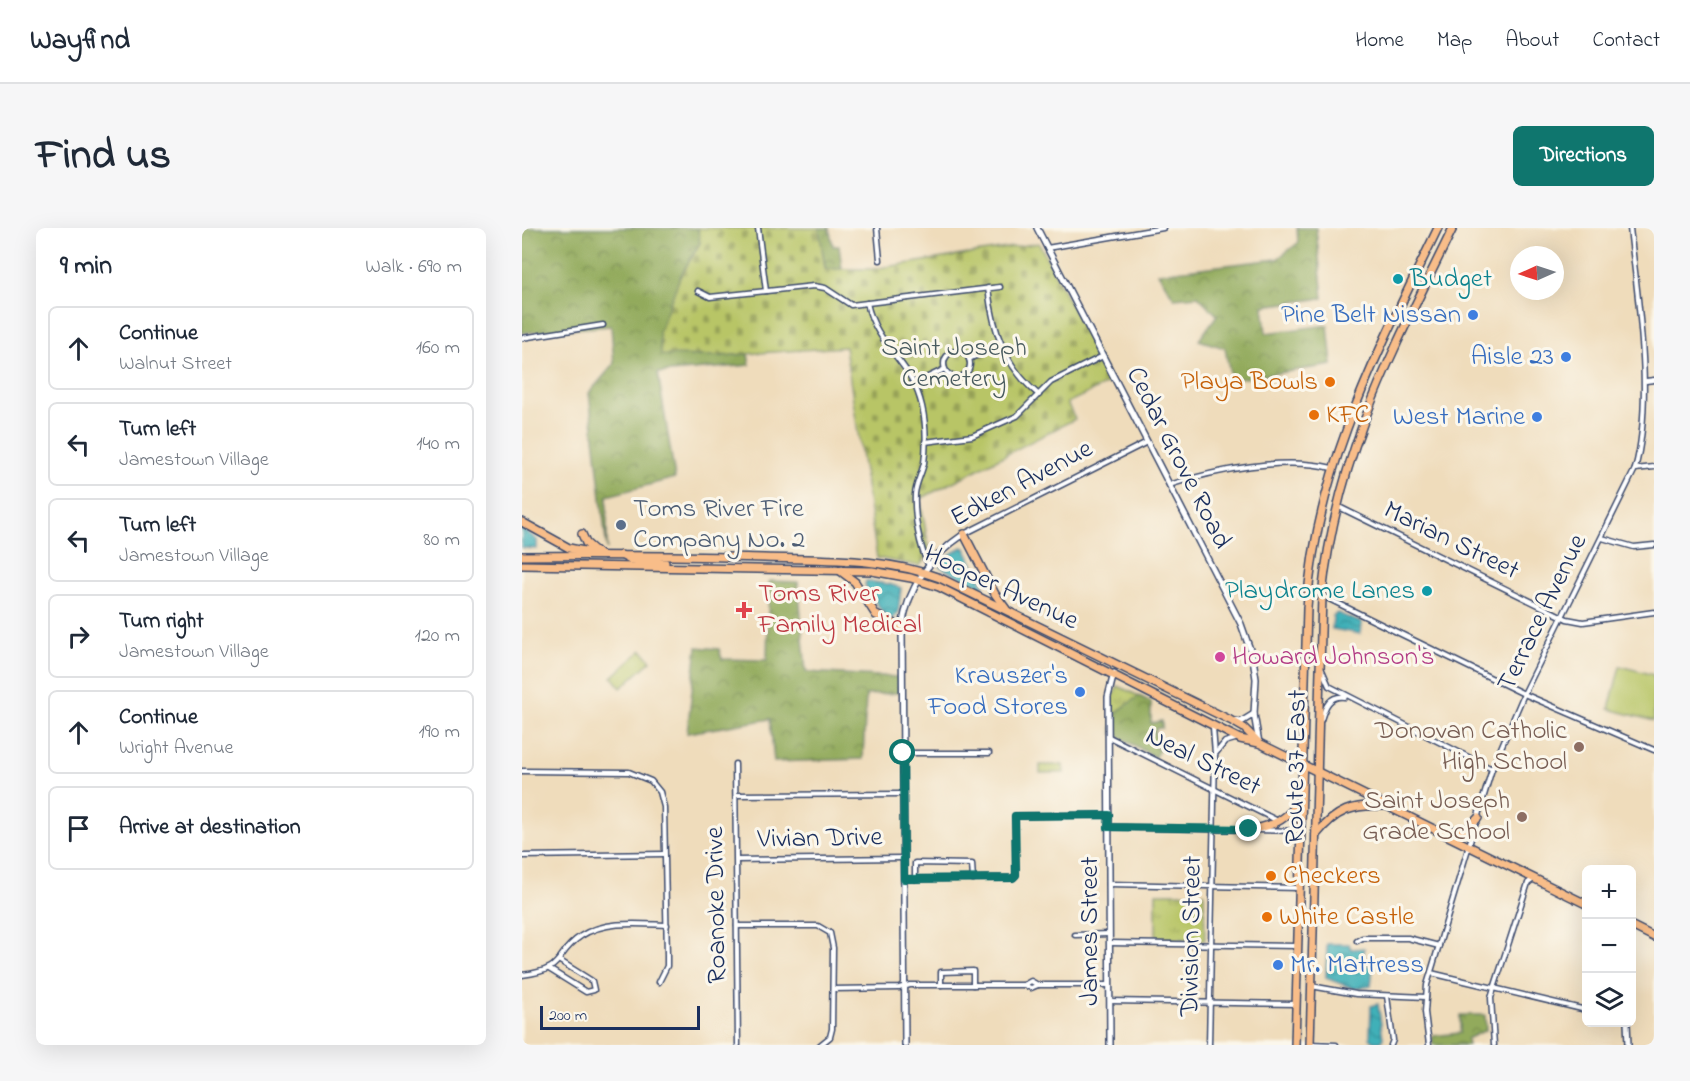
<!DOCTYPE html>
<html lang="en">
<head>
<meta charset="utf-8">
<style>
	body { margin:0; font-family:"Indie Flower",sans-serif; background:#f6f6f7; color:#1f2937 }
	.controls { position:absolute; right:18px; bottom:18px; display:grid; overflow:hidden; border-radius:9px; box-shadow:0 6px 24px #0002 }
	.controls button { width:54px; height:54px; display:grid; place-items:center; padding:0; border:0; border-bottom:2px solid #e0e1e3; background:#fff; color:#1f2937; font:30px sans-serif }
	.compass { position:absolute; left:988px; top:18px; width:54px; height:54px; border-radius:50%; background:#fff; box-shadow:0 6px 24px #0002; rotate:267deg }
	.scale { position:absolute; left:18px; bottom:15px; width:160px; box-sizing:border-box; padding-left:6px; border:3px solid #1b2f5e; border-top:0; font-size:16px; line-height:21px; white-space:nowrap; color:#1b2f5e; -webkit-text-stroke:4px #fbf7ec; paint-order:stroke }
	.stop { position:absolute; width:18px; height:18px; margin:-14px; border:4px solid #0f766e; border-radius:50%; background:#fff }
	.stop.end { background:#0f766e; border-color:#fff; box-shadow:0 2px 6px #0008 }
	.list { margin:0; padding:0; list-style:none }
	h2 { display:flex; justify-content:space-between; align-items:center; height:78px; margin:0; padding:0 24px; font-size:26px }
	h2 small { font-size:20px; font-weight:400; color:#747a83 }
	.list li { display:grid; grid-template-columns:39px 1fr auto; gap:18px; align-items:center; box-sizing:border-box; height:84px; margin:0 12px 12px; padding:0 12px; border:2px solid #e0e1e3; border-radius:9px }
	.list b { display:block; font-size:22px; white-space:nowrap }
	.list p { margin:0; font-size:20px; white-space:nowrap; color:#747a83 }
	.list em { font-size:20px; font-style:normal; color:#747a83 }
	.icon { flex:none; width:33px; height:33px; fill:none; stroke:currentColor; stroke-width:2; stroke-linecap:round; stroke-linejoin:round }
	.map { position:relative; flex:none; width:1132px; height:817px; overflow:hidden; border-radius:9px }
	header { display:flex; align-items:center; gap:36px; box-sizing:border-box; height:84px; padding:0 30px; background:#fff; border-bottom:2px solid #e0e1e3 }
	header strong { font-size:28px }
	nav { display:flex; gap:33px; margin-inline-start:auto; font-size:21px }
	.intro { display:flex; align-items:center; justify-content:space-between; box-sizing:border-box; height:144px; padding:0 36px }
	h1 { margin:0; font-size:42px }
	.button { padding:15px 27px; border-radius:9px; background:#0f766e; color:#fff; font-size:21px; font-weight:700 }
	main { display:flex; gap:36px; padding:0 36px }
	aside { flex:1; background:#fff; border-radius:9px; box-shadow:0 6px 24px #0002 }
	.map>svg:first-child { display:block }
	.grass { fill:url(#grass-tufts); stroke:#6a7a62; stroke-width:1.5 }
	.forest { fill:url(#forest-crowns); stroke:#566c5c; stroke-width:1.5 }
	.cemetery { fill:url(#cemetery-stones); stroke:#6a7a62; stroke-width:1.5 }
	.park { fill:#b8c566; stroke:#6a7a62; stroke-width:1.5 }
	.water { fill:url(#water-waves); stroke:#2d708b; stroke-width:1.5 }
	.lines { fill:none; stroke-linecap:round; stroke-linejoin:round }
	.minor-casing { stroke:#3b496c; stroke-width:7 }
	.tertiary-casing { stroke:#3b496c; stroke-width:8 }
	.primary-casing { stroke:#3b496c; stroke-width:10 }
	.trunk-casing { stroke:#3b496c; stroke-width:10 }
	.minor { stroke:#fff; stroke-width:4 }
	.tertiary { stroke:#fff; stroke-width:5 }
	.primary { stroke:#f8bd89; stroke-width:7 }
	.trunk { stroke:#f8bd89; stroke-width:7 }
	.route { stroke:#0f766e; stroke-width:8 }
	.culture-dot { fill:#0f9aa8; stroke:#fbf7ec; stroke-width:2 }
	.shop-dot { fill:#3f7fe0; stroke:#fbf7ec; stroke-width:2 }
	.food-dot { fill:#e8710a; stroke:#fbf7ec; stroke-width:2 }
	.service-dot { fill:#5c6f8a; stroke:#fbf7ec; stroke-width:2 }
	.health-dot { fill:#e0444e; stroke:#fbf7ec; stroke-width:2 }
	.hotel-dot { fill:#d1479c; stroke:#fbf7ec; stroke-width:2 }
	.education-dot { fill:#8d6e63; stroke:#fbf7ec; stroke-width:2 }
	.labels { text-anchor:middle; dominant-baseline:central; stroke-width:6; stroke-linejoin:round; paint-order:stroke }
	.culture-label { font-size:27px; fill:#0d838f; stroke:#fbf7ec; text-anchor:start }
	.shop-label { font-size:27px; fill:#366cbe; stroke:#fbf7ec; text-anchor:end }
	.park-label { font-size:27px; fill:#4a5c60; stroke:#fbf7ec }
	.food-label { font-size:27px; fill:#c56008; stroke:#fbf7ec; text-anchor:start }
	.street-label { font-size:27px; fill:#1b2f5e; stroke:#fbf7ec }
	.service-label { font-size:27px; fill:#4e5e75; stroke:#fbf7ec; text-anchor:start }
	.health-label { font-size:27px; fill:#be3a42; stroke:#fbf7ec; text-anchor:start }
	.hotel-label { font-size:27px; fill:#b23c85; stroke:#fbf7ec; text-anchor:start }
	.education-label { font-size:27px; fill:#785e54; stroke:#fbf7ec; text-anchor:end }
</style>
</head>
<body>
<header>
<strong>Wayfind</strong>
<nav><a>Home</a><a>Map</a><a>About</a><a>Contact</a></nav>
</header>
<div class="intro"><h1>Find us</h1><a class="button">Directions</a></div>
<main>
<aside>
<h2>9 min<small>Walk · 690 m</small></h2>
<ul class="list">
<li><svg class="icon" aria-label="ahead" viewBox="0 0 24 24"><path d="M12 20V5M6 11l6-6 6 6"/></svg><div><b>Continue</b><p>Walnut Street</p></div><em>160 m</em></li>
<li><svg class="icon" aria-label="left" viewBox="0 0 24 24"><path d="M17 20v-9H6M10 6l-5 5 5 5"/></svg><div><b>Turn left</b><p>Jamestown Village</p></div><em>140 m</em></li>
<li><svg class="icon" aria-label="left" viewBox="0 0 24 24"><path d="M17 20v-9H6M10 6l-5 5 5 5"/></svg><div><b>Turn left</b><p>Jamestown Village</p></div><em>80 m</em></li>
<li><svg class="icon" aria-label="right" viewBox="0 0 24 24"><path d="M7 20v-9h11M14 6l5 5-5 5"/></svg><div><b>Turn right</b><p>Jamestown Village</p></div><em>120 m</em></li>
<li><svg class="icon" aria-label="ahead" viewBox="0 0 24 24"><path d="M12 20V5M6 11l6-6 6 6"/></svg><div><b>Continue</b><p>Wright Avenue</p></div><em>190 m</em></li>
<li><svg class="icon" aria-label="arrive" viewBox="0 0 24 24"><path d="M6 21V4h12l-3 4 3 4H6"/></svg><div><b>Arrive at destination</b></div></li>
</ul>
</aside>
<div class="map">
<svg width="1132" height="817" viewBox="0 0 1132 817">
	<defs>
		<pattern id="grass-tufts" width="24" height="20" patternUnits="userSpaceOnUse" patternTransform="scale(1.5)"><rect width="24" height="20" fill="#b8c566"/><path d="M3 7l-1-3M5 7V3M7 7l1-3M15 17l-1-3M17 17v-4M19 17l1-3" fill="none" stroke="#95a057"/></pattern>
		<pattern id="forest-crowns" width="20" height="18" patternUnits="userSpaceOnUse" patternTransform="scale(1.5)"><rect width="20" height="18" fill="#92aa5b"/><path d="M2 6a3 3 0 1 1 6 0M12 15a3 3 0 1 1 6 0" fill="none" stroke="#768b4e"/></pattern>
		<pattern id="cemetery-stones" width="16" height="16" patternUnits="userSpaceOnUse" patternTransform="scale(1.5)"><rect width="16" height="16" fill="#b8c566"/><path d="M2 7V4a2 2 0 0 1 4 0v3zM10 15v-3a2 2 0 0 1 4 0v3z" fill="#95a057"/></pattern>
		<pattern id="water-waves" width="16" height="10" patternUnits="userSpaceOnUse" patternTransform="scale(1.5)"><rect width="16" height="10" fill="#3fb0b8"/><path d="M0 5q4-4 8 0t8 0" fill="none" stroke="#349099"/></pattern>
	</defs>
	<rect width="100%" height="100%" fill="#fbf7ec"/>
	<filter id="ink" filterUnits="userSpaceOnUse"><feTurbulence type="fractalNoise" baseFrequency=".0167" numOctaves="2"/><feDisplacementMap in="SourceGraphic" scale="12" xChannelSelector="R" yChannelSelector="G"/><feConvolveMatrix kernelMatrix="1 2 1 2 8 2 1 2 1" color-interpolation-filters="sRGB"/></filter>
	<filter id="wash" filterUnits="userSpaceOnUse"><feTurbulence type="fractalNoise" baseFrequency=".008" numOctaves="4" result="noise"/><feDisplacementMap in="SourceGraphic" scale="24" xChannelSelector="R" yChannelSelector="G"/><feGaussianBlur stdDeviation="1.35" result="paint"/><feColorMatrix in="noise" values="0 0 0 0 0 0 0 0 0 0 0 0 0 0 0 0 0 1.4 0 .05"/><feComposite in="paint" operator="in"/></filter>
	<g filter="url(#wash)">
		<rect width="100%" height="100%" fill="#efdcbb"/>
		<g class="grass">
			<path d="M596,458l21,10c-12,11 -23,14 -24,33h-3l1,-33z"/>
			<polygon points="634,665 682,665 683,712 634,710"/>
		</g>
		<g class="forest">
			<polygon points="0,0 176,0 178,15 158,49 196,128 226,126 228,137 136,145 153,250 85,268 85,322 67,165 92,136 89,98 0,105"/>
			<polygon points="297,0 307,0 311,18 317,18 320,41 303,41"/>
			<polygon points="775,0 794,0 801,70 741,78 744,105 806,97 810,137 709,152 703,120 677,112 695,87 676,68 652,70 636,45 755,31 776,15"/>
			<polygon points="247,353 276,354 284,444 376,449 376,465 344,467 341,531 252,534 248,491 165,505 175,419 197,421 200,431 245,432"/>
			<polygon points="617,468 629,474 629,495 640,493 640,500 635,500 632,505 636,512 633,518 637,522 633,529 590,505 590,501 593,500 595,484"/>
			<polygon points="938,787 963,787 964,802 945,811 946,817 911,817 910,808 938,805"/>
		</g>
		<polygon class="cemetery" points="176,0 297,0 303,41 351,41 517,15 589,154 545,175 553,191 398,271 408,326 397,338 355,330 323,119 196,128 139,127 137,104 158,49 178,15"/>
		<g class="park">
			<polygon points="120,422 129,433 99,460 90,449"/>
			<polygon points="1098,438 1132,447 1132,493 1087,481"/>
			<polygon points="518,537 541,537 542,545 518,545"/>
		</g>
		<g class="water">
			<polygon points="0,300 15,312 15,321 0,320"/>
			<polygon points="440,319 443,320 462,358 459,360 418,339 427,327"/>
			<polygon points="344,353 367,356 379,360 376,385 370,391 361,385 343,357"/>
			<polygon points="815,385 840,395 838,406 810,401 811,388"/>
			<polygon points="805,716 827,716 829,721 842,720 842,737 851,738 849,758 832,761 804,750"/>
			<polygon points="856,776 861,810 859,814 852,814 848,810 849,778"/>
		</g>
	</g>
	<g filter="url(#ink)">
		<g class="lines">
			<g class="minor-casing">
				<g id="minor">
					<polyline points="236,0 244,63"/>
					<polyline points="355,0 358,32"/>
					<polyline points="525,20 641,0"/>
					<path d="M466,60c5,43 17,79 51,107"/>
					<polyline points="176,63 188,69 292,58 303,60 329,77 478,59"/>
					<path d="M345,75c9,42 41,56 53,96 6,19 7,44 4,64 -2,10 -8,20 -9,31 -1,21 4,53 14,72"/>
					<polyline points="0,110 81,97"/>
					<circle cx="435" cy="136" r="13"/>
					<polyline points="447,131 479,117"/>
					<polyline points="1124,153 1132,152"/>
					<polyline points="391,156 423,141"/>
					<polyline points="403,214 450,208 495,188 529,154 581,128"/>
					<polyline points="1113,241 1132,239"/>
					<path d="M647,257c47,-15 115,-29 163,-17"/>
					<polyline points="815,278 1045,391 1061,394 1132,384"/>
					<polyline points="442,306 625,214"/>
					<polyline points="1080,310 1112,319 1132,317"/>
					<polyline points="801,368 1002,466 1132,522"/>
					<polyline points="800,442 807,458 970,541"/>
					<path d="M799,492c4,-13 8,-25 24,-23"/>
					<polyline points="587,509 756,593"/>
					<polyline points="381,525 467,525"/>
					<polyline points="694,525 703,514 713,511"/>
					<polyline points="213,536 216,817"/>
					<polyline points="0,543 107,544 129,553 138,564 142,579 145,728 145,738 137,754"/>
					<polyline points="214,567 380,566"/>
					<polyline points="587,599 778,603"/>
					<polyline points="0,628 142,626"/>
					<polyline points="215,632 381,630"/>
					<polyline points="382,651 491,650 494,647 493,588 587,587"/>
					<polyline points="393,651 393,635 450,636 451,651"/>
					<polyline points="587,656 777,660"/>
					<polyline points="215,698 296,698 308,705 311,720 310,801 308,809 298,817"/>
					<polyline points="553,707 587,706"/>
					<polyline points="835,713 840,710 886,710 917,718"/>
					<polyline points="588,715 775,718"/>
					<polyline points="27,741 64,764 72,762 70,753 38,733"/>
					<polyline points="909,745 1064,782"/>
					<path d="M0,747c47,-6 30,-20 59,-39 25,-16 58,-12 86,-11"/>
					<polyline points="419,757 419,744 451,743 451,757"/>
					<polyline points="502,757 509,753 516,757"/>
					<polyline points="789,758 834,766 904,769"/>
					<polyline points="311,761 377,760 388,757 502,757 509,760 516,757 587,757"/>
					<polyline points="865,768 871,812 869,817"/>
					<polyline points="588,773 774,776"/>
					<polyline points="788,816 814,817"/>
					<polyline points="687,817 693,526 691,500"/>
					<path d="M907,817l-4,-33 2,-27 65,-216 32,-75 111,-225c19,-70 3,-167 -5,-241"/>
					<polyline points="972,817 969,770 1006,655 1013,650"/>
				</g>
			</g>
			<g class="tertiary-casing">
				<g id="tertiary">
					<polyline points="515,0 719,396 731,430 734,451 732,486 737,515"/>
					<polyline points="713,493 719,494 732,486"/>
					<polyline points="1105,794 1106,817"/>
					<path d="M383,817l-3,-418c6,-40 29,-71 62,-93"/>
					<polyline points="588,817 586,469 592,445"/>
				</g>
			</g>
			<g class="primary-casing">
				<g id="primary">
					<polyline points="0,294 47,320 67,324"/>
					<polyline points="60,306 64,315 78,327"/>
					<polyline points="442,306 473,366 484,381"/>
					<polyline points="99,327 108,332 143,335"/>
					<path d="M0,328c81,-1 161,0 242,2 59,2 120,-1 176,20l290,142 14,8 15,15"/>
					<polyline points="0,337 350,343 389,350 417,359 718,511 737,515 1064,676"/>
					<polyline points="317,342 333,354 354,387 380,399"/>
					<polyline points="917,603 944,602 956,590"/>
					<polyline points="1110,698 1132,709"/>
				</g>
			</g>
			<g class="trunk-casing">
				<g id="trunk">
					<path d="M732,601c22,-4 34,-11 46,-29"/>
					<path d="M794,607c20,-25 37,-31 68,-29"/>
					<path d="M773,817l12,-437c9,-141 71,-256 131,-380"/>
					<path d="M788,817l12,-450c15,-142 70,-242 131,-367"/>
				</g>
			</g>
			<use href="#minor" class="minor"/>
			<use href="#tertiary" class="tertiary"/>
			<use href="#primary" class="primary"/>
			<use href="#trunk" class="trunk"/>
		</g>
	</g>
	<g class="lines" filter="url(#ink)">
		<polyline class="route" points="381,525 382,651 491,650 494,647 493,588 587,587 586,599 727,601"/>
	</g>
	<g class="culture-dot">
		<circle cx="876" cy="51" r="6"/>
		<circle cx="905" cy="363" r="6"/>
	</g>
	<g class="shop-dot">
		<circle cx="951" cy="87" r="6"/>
		<circle cx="1044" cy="129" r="6"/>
		<circle cx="1015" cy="189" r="6"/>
		<circle cx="558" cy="464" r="6"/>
		<circle cx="756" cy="737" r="6"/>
	</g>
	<g class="food-dot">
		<circle cx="808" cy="154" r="6"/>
		<circle cx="792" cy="187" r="6"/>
		<circle cx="749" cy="648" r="6"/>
		<circle cx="745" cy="689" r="6"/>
	</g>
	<circle class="service-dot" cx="99" cy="297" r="6"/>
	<path class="health-dot" d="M219 373h6v6h6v6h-6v6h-6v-6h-6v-6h6z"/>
	<circle class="hotel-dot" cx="698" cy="429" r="6"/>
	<g class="education-dot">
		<circle cx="1057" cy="519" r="6"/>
		<circle cx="1000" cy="589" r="6"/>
	</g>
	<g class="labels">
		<g class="culture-label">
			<text x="888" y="51">Budget</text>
			<text x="893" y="363" text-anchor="end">Playdrome Lanes</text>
		</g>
		<g class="shop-label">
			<text x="939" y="87">Pine Belt Nissan</text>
			<text x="1032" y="129">Aisle 23</text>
			<text x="1003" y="189">West Marine</text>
			<text x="546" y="448">Krauszer's<tspan x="546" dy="31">Food Stores</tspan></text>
			<text x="768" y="737" text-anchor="start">Mr. Mattress</text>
		</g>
		<g class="park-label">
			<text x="432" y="120">Saint Joseph<tspan x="432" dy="31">Cemetery</tspan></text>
		</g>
		<g class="food-label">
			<text x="796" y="154" text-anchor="end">Playa Bowls</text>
			<text x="804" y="187">KFC</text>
			<text x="761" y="648">Checkers</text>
			<text x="757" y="689">White Castle</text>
		</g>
		<g class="street-label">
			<text transform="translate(656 230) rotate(63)">Cedar Grove Road</text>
			<text transform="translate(500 256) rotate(-28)">Edken Avenue</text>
			<text transform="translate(929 313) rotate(26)">Marian Street</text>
			<text transform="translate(479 360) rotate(25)">Hooper Avenue</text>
			<text transform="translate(1021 385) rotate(-64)">Terrace Avenue</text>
			<text transform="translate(681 534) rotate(26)">Neal Street</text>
			<text transform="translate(775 539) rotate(-89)">Route 37 East</text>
			<text transform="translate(298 611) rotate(-1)">Vivian Drive</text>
			<text transform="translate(195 677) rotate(-91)">Roanoke Drive</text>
			<text transform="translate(568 703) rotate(-90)">James Street</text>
			<text transform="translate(670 708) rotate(-89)">Division Street</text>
		</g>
		<g class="service-label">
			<text x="111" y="281">Toms River Fire<tspan x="111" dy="31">Company No. 2</tspan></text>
		</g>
		<g class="health-label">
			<text x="236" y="366">Toms River<tspan x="236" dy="31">Family Medical</tspan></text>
		</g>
		<g class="hotel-label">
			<text x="710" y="429">Howard Johnson's</text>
		</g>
		<g class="education-label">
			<text x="1045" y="503">Donovan Catholic<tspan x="1045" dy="31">High School</tspan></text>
			<text x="988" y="573">Saint Joseph<tspan x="988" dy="31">Grade School</tspan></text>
		</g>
	</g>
</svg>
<div class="controls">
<button>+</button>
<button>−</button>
<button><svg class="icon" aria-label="layers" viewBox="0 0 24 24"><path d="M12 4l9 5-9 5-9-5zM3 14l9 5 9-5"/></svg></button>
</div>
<svg class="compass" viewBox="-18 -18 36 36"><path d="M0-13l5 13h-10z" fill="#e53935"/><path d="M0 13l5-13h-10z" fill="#747a83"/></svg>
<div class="scale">200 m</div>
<div class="stop" style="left:381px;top:525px"></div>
<div class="stop end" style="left:727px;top:601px"></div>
</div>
</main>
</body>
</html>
